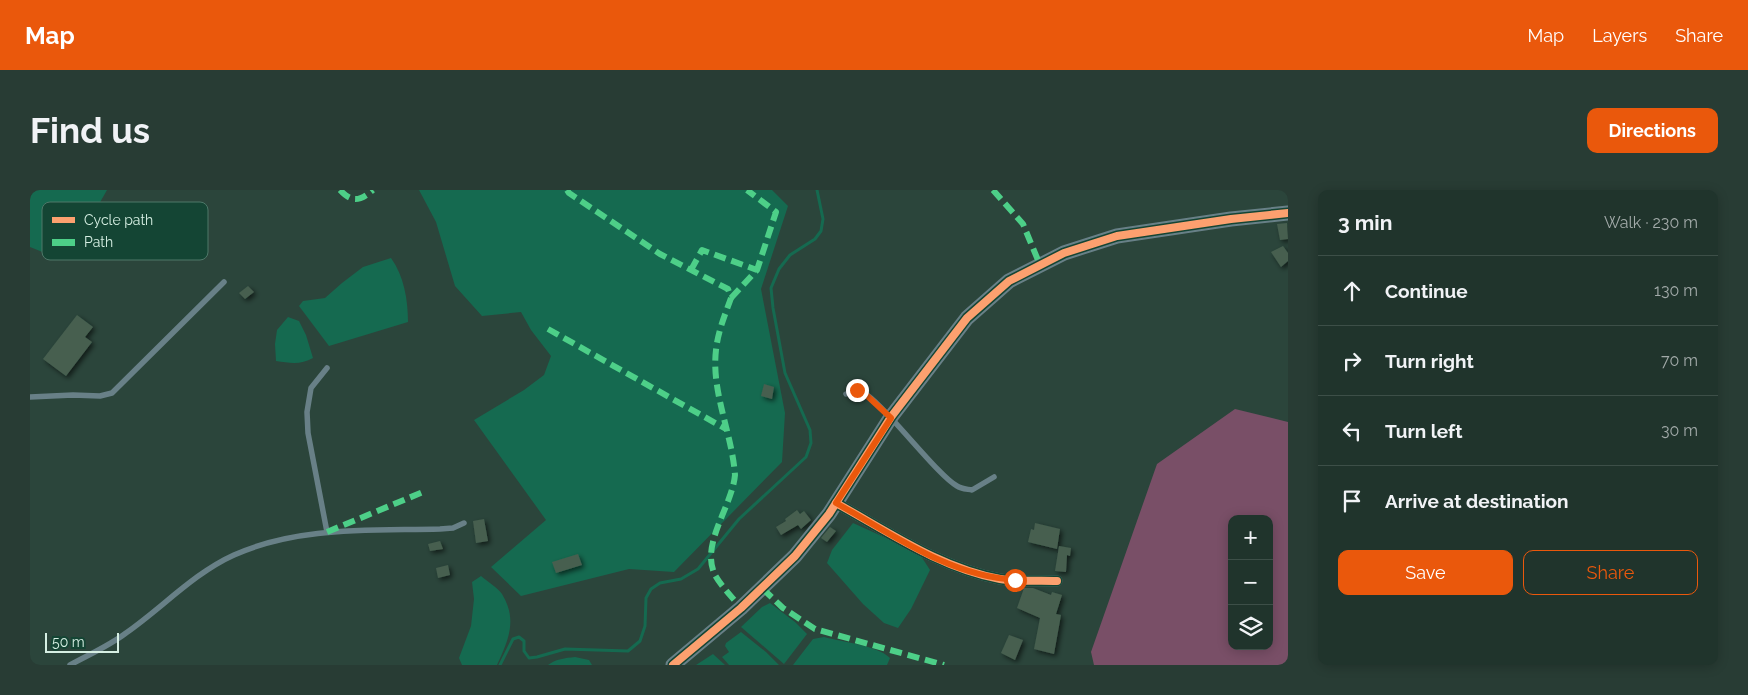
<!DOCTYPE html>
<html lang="en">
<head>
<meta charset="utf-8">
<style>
	body { margin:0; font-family:Raleway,sans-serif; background:#283c34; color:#f1f3f6 }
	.controls { position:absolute; right:15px; bottom:15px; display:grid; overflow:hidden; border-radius:10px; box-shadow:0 2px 12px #0003 }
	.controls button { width:45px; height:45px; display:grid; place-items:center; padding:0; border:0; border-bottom:1px solid #3d4f48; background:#20342c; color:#f1f3f6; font:25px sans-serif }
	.scale { position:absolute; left:15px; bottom:12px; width:74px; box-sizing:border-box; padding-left:5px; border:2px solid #d6efe3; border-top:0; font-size:14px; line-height:18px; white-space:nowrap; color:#d6efe3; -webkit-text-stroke:4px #144534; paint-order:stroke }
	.stop { position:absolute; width:15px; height:15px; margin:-11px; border:4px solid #ea580c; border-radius:50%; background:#fff }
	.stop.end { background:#ea580c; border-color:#fff; box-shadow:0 1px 5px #0008 }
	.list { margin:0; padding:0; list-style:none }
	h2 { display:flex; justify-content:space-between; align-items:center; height:65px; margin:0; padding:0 20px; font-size:21px }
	h2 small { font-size:16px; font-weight:400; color:#a2aaa9 }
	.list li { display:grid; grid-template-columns:32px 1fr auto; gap:15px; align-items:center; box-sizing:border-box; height:70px; padding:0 20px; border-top:1px solid #3d4f48 }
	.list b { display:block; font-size:19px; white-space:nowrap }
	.list em { font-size:16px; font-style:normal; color:#a2aaa9 }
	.actions { display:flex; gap:10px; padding:15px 20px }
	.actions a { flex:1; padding:11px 0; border:1px solid #ea580c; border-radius:10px; text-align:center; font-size:18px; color:#ea580c }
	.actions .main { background:#ea580c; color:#fff }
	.icon { flex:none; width:28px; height:28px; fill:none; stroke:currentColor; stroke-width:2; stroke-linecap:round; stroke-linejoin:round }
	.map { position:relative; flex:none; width:1258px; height:475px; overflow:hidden; border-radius:10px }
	header { display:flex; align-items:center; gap:30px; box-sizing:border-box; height:70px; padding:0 25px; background:#ea580c; color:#fff }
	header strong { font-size:24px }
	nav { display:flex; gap:28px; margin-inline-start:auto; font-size:18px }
	.intro { display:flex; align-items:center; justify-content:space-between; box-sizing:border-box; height:120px; padding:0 30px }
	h1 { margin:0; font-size:35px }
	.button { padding:12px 22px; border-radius:10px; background:#ea580c; color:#fff; font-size:18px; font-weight:700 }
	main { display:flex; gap:30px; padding:0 30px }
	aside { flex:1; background:#20342c; border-radius:10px; box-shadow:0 2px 12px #0003 }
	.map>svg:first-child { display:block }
	.green { fill:#794f67; fill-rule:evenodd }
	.water { fill:#156a50 }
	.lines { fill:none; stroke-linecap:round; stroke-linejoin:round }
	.stream { stroke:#156a50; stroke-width:3 }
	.building { fill:#465f4f; filter:url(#shadow) }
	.service { stroke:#688087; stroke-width:5.5 }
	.minor { stroke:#688087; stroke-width:11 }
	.tertiary { stroke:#688087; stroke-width:15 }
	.quiet { stroke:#4dcf88; stroke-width:6; stroke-dasharray:12 6; stroke-linecap:butt }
	.cycleway-casing { stroke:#144534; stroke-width:11 }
	.cycleway { stroke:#fca06f; stroke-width:8 }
	.route { stroke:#ea580c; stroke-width:6 }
	.key { fill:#144534; stroke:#4e7869; stroke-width:1 }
	.key-label { font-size:14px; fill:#d6efe3 }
</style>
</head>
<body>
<header>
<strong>Map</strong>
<nav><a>Map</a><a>Layers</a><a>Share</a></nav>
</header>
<div class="intro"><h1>Find us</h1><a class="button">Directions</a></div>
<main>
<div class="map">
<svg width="1258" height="475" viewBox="0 0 1258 475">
	<defs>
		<filter id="shadow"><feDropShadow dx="2.5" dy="2.5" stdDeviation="2.5" flood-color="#0009"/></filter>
	</defs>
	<rect width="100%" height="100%" fill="#2b453b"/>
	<path class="green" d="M1205,219l53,13v243h-194l-3,-13 66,-188zM1202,329h37v127h-37z"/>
	<g class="water">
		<polygon points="0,0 77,0 60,30 30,69 0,57"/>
		<polygon points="389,0 742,0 758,16 731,99 755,223 752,272 644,382 599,379 491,406 461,377 516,330 444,230 494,200 514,185 521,166 501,140 491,122 452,126 425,96 406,32"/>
		<path d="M361,68c13,18 17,42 17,64l-79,24 -30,-40 4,-5 22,-3 17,-15 21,-16z"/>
		<path d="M258,127l11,4 7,14 7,23c-12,7 -23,5 -37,3l-1,-17 2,-14z"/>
		<polygon points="823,333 889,363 900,380 881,419 868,438 854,433 833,414 797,373 802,360"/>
		<path d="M451,386c7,6 17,12 21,18 16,26 6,47 -5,71h-35l-3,-7 12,-32 3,-27 -2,-17z"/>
		<polygon points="740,413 765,432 777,444 754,474 711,437 732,417"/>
		<polygon points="711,442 736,462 749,475 699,475 692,467 699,462 695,456 696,453"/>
		<path d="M794,447c18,5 53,8 66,21l-3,7h-94l20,-26z"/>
		<polygon points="683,464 695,475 666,475"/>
		<path d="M545,467l14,3 3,5h-44c8,-6 17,-7 27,-8z"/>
	</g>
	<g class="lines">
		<polyline class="stream" points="470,475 483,449 489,447 494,451 494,461 499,468 507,467 535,459 598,461 610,451 615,436 616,408 621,399 630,393 651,389 668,379 709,329 776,267 781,253 780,240 755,183 743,118 741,98 749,79 760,65 785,49 791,41 793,29 787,0"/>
	</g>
	<g class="building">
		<polygon points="1257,33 1258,49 1250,50 1247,34"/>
		<polygon points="1253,56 1258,63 1258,71 1251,77 1241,62"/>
		<polygon points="218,96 224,102 215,109 209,103"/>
		<polygon points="47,125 63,137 55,147 62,152 36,186 13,169"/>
		<polygon points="734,194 744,197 742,209 731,206"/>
		<polygon points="767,320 770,324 774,321 781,330 771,339 768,335 751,345 746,337 756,331 755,329"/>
		<polygon points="454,329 458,351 446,353 443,331"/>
		<polygon points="1005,333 1030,339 1027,359 998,352 1001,339 1004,340"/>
		<polygon points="800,337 806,341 797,352 791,348"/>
		<polygon points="410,351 413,359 400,361 398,354"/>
		<polygon points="1029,356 1041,358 1040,366 1037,365 1036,382 1025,381"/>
		<polygon points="548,364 552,375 526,383 522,372"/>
		<polygon points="418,375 420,385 408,388 406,378"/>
		<polygon points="994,398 1003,398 1021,405 1022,402 1032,405 1026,424 1031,425 1024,464 1004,459 1010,428 987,418"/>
		<polygon points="979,445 993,450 985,470 971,463"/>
	</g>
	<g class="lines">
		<g class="service">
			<polyline points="297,178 281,198 277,222 278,243 297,342"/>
			<path d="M816,204c3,-1 8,-4 11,-4 16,-1 78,84 100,96 4,3 10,3 15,4l22,-13"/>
			<polyline points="0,207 43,205 70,206 82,203 194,92"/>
			<path d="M40,475c18,-10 39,-19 56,-32 36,-25 68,-60 108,-78 65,-29 137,-24 206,-26l13,-1 11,-5"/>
		</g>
		<path class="minor" d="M806,313c53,29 104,65 164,76 18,3 39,1 57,2"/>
		<polyline class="tertiary" points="643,475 711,418 765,366 799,324 861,227 937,128 979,91 1034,63 1087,46 1201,29 1258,23"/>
		<g class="quiet">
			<path d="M310,0c12,13 20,11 33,0"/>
			<path d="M537,0l2,3 91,61 68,35 3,9c-6,17 -13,33 -15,52 -5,42 16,83 19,125 -3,32 -35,69 -20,100 6,11 18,23 26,33"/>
			<polyline points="963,0 993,34 1010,75"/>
			<polyline points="661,80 672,60 727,80"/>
			<polyline points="701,108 727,80 746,22 717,0"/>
			<polyline points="518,139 696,239"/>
			<polyline points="297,342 393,302"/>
			<polyline points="733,399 753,418 785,439 914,475"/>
		</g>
		<g class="cycleway-casing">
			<g id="cycleway">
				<path d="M806,313c53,29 104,65 164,76 18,3 39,1 57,2"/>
				<polyline points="643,475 711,418 765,366 799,324 861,227 937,128 979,91 1034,63 1087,46 1201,29 1258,23"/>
			</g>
		</g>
		<use href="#cycleway" class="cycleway"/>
	</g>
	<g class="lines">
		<path class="route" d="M827,200l6,2 28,26 -55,85c56,31 113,73 179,77"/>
	</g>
	<rect x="12" y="12" width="166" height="58" rx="8" class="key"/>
	<rect x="22" y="27" width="23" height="6" fill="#fca06f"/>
	<rect x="22" y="49" width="23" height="7" fill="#4dcf88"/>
	<g class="key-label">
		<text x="54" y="35">Cycle path</text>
		<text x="54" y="57">Path</text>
	</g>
</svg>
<div class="controls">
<button>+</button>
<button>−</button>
<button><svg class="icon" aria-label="layers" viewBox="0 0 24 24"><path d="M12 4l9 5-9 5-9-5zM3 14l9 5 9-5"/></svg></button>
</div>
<div class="scale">50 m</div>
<div class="stop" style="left:985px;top:390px"></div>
<div class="stop end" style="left:827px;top:200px"></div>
</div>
<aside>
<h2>3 min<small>Walk · 230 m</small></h2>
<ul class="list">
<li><svg class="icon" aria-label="ahead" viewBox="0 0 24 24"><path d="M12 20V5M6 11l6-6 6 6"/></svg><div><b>Continue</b></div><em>130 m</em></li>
<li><svg class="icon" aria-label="right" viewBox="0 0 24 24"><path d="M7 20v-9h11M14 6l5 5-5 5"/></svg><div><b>Turn right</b></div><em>70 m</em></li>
<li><svg class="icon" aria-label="left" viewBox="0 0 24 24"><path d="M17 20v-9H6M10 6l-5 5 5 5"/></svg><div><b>Turn left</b></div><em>30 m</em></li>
<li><svg class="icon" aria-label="arrive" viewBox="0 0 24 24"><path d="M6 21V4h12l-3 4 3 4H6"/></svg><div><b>Arrive at destination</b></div></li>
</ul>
<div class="actions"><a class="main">Save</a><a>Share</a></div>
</aside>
</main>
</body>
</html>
